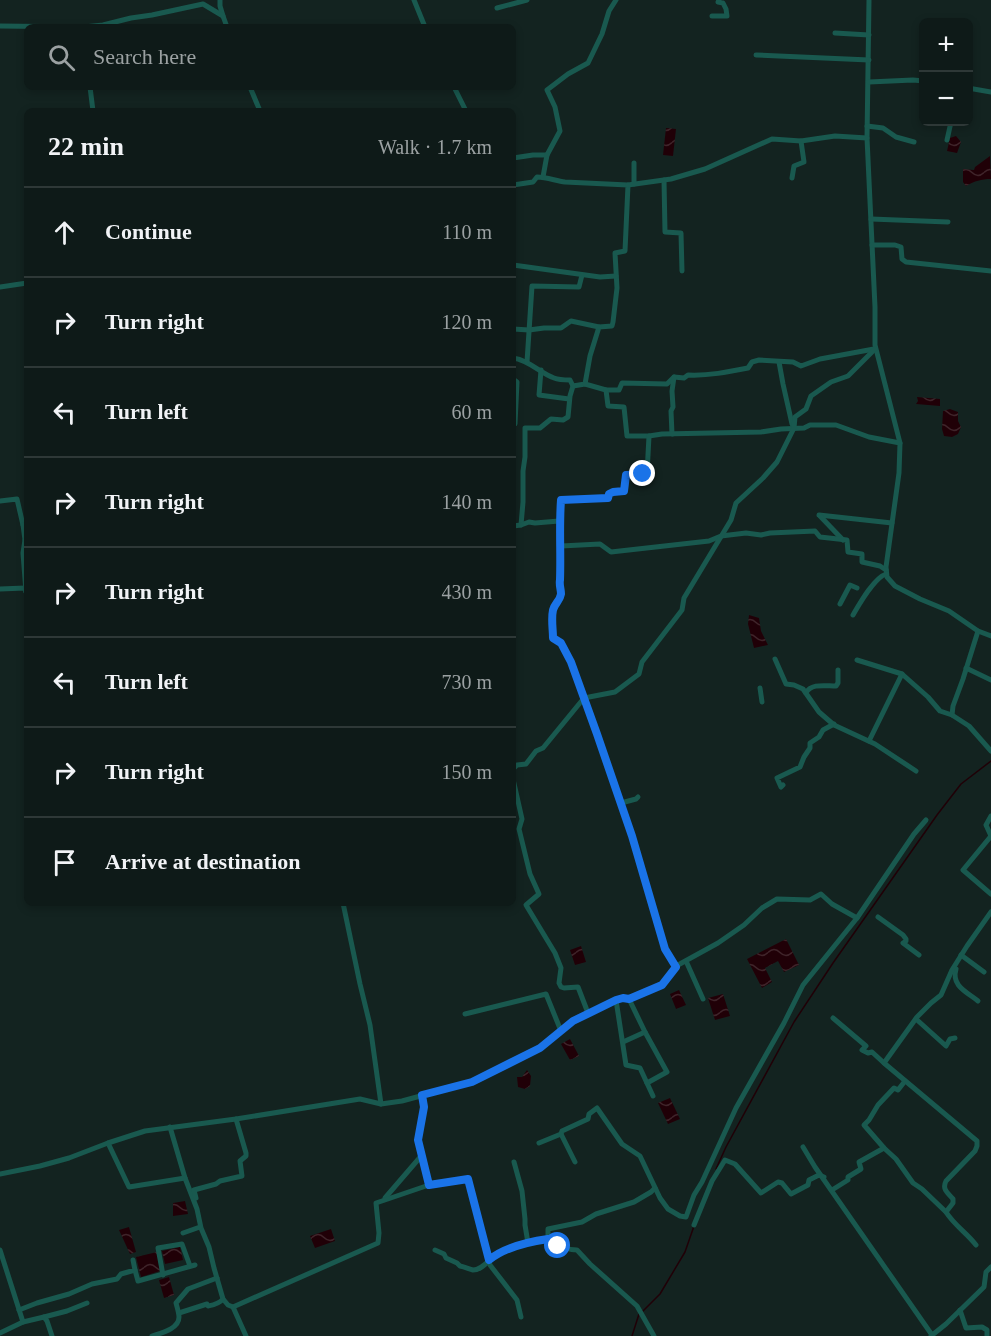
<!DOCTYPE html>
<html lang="en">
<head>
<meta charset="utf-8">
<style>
	body { margin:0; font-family:Georgia,serif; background:#1c2725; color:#f1f3f6 }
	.controls { position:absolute; right:18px; top:18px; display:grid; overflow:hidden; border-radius:9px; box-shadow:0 3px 9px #0003 }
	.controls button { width:54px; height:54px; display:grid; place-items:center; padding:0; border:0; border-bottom:2px solid #2e3837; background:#0e1a18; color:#f1f3f6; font:30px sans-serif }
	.stop { position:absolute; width:18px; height:18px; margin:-14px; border:4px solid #1a73e8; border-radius:50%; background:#fff }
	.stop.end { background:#1a73e8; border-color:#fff; box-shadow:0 2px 6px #0008 }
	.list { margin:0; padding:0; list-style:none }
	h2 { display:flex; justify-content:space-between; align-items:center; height:78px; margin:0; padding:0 24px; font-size:26px }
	h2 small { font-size:20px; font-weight:400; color:#9ba1a2 }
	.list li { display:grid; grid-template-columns:39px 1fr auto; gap:18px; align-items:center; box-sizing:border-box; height:90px; padding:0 24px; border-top:2px solid #2e3837 }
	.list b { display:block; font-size:22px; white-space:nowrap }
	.list em { font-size:20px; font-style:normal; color:#9ba1a2 }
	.icon { flex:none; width:33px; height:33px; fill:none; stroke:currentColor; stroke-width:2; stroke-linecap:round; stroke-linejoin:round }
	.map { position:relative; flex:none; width:991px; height:1336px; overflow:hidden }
	.search { position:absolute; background:#0e1a18; box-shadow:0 3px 9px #0003; left:24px; top:24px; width:492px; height:66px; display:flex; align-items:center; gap:15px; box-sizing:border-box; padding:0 21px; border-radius:9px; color:#9ba1a2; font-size:22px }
	.panel { position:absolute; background:#0e1a18; box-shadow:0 3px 9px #0003; left:24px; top:108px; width:492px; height:798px; border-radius:9px }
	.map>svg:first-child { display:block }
	.water { fill:url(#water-waves) }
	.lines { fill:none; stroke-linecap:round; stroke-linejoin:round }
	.stream { stroke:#200007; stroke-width:1.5 }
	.street { stroke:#19594f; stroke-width:5 }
	.route { stroke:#1a73e8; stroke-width:8 }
</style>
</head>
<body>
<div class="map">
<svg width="991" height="1336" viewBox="0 0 991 1336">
	<defs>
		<pattern id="water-waves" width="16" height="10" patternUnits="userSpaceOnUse" patternTransform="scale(1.5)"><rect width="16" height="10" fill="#200007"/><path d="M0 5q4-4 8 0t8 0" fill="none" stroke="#3f242a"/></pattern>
	</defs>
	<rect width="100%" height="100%" fill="#132320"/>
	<g class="water">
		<polygon points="666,128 676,129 673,156 663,155"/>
		<polygon points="956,136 961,142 957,153 947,151 950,138"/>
		<path d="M990,156l1,23c-10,0 -16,2 -25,7l-3,-4v-13l11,1 1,-3z"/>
		<polygon points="917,397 940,399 940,406 916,404 918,401"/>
		<polygon points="950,409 958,412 958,421 961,427 958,434 952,437 944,436 942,429 943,411"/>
		<polygon points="749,615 759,618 761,631 768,645 754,648 748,624"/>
		<polygon points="786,939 799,965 784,972 778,961 765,968 772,982 762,988 747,959"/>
		<polygon points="581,946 586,962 575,965 570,950"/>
		<polygon points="679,990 686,1005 676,1009 670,994"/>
		<polygon points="723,994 730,1016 715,1020 708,998"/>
		<polygon points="570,1039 579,1056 570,1060 561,1044"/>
		<polygon points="527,1070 531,1076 530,1086 525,1089 518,1087 517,1077 522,1077"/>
		<polygon points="670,1098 680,1119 668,1124 658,1103"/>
		<polygon points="185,1201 188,1214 173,1216 173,1203"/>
		<polygon points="129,1227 136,1252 130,1254 119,1230"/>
		<polygon points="331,1229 335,1241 315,1248 310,1236"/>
		<polygon points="180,1247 183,1260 165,1264 162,1251"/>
		<polygon points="157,1252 160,1271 141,1277 136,1257"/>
		<polygon points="169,1277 174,1295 164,1298 159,1280"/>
	</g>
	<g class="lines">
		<g class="stream">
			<polyline points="716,1169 726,1147 794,1022 833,963 937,815 961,784 991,761"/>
			<polyline points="643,1311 660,1294 685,1252 694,1226"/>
			<polyline points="632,1336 639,1314"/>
		</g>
		<g class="street">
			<polyline points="220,0 220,6 223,16"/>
			<polyline points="414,0 425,27"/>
			<polyline points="869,0 867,138 875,307 875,345 900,443"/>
			<polyline points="497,8 527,0"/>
			<polyline points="712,16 727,16 726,9 723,3 718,2 719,0"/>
			<polyline points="0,26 84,27"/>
			<polyline points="84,27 103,25 131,18 152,15 203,4 223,16 227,27"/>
			<polyline points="835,33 869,35"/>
			<polyline points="756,55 869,60"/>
			<polyline points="869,82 913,80 924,81"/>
			<polyline points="90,87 93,111"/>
			<polyline points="250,87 260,111"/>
			<polyline points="454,87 466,111"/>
			<polyline points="968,88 991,92"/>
			<polyline points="867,126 883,128 896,137 914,142"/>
			<polyline points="947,140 951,122"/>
			<polyline points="513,158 533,155 547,155"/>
			<polyline points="543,177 547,155 560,131 555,107 547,90 568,74 588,63 602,34 609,11 616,0"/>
			<polyline points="792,178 794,166 804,162 801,141"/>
			<polyline points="664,180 665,232 681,233 682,271"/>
			<polyline points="634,184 634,163"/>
			<path d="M513,185l20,-3 4,-5c10,0 19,4 28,5l63,3 -3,66 -10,2 2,35 -4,34 -1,4 -13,1 -9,29 -5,28 -12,2 -3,10 -2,21 -5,3 -12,-1 -11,9h-15v29l-2,14v31l-2,23"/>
			<polyline points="628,185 671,179 705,169 772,139 801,141 835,136 867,138"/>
			<polyline points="871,219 948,222"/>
			<polyline points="872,245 895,245 901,247 902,259 906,262 991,271"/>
			<polyline points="513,265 600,277 616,276"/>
			<polyline points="0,287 27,283"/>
			<polyline points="513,329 529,330 544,328 561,328 571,321 599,327"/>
			<path d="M513,354v4c16,2 27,15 41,20 5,2 11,2 16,2l3,6"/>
			<polyline points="527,362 532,286 579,287 582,275"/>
			<polyline points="779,362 783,384 792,424"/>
			<polyline points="541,370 539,395 569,399"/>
			<polyline points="513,379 517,382 515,424"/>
			<path d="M585,384l21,6h13l3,-7 45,1 7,-7 10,1 4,-3c20,1 40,-3 60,-7l4,-6 7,-2 34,2 8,4 19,-7 54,-10"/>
			<polyline points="606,390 608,406 624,407 627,436 649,436"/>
			<polyline points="672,434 671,411 673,407 672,391 674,377"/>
			<polyline points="0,501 17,499 23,525"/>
			<polyline points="819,515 892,523"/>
			<polyline points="820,516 843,540"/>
			<polyline points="559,521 561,500 608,498 609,494 613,492 624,491 626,475 647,474 649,436 662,434 761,432 781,429 804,428 810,425 836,425 869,437 900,443 899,473 886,567 887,577 895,586 920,599 949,611 978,631 963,679 953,706 952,715"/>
			<polyline points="513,526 521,525 529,522 535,523 559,521 561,564 559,583 561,588 561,596 560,600 555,605 553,612 553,638 561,643 571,662 597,734 632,836 665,949 676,967"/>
			<polyline points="25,540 23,525 27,525"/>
			<polyline points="561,546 600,544 611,552 709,541 721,536 746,533 761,535 770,533 815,531 820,537 847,540 848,552 862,554 862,562 880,566 886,570"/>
			<polyline points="0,589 25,588 26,592"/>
			<polyline points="26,592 23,553 25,540 27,540"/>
			<polyline points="840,604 850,585 857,588"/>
			<path d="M853,615c7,-12 21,-37 33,-41"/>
			<polyline points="978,631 991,636"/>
			<polyline points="775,659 786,684 794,685 803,689 819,712 834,725 875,744 916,771"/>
			<polyline points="857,660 902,674 928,697 940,711 952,715 969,726 991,751"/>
			<polyline points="966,668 991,680"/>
			<polyline points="760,688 762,702"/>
			<path d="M806,693c5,-10 19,-7 30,-7l2,-3v-13"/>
			<polyline points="869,741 902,674"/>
			<polyline points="513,769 517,765 526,764 536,751 543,748 584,698 615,692 639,674 642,662 682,610 684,598 731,520 736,503 763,478 777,462 794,428 795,417 806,409 811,396 831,382 848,376 875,349"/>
			<polyline points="513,779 522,819 519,829 530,874 539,894 526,905 555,953 561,968 559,983 561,987 564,988 578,987 588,1013"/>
			<polyline points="783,785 781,787 777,778 800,767 804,757 810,748 810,743 819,737 823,730 834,724"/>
			<polyline points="621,803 636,799 638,797"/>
			<polyline points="991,816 986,825 991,836 963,870 991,894"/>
			<polyline points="343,903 360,984 370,1025 381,1104"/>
			<polyline points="878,917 903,935 906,939 906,941 903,943 919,955"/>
			<polyline points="857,918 914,834 926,820"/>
			<polyline points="961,955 984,972"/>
			<polyline points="686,961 703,999"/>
			<path d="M956,969c-5,17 11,23 22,32"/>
			<polyline points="629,999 645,1032 667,1072 647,1083"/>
			<polyline points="465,1014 546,994 561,1031"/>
			<polyline points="833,1018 866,1046 862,1050 868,1053 872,1052 884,1063"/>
			<polyline points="916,1019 946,1046 950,1039 955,1038"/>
			<polyline points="623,1042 645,1032"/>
			<polyline points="905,1081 898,1090 894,1088 878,1105 869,1120 864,1125 884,1148 896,1159 913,1183 922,1189 946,1212"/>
			<polyline points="170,1127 185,1178 197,1209 201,1228 209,1247 214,1268 223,1299 228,1305 233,1307 246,1336"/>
			<polyline points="108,1143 129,1187 185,1178"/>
			<polyline points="539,1143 561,1134"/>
			<polyline points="803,1147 815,1167 932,1335"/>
			<polyline points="514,1162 522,1191 525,1219 525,1225 528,1243"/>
			<polyline points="575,1162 561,1134 562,1131 588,1119 589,1114 597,1108 622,1144 640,1156 660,1198 668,1209 680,1216 686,1217 694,1195 702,1182 736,1108 784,1023 803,985 857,918 832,904 821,894 810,900 777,899 762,908 744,925 718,943 678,965 662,985 629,999 623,998 616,1000"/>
			<polyline points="0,1174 40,1166 69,1158 108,1143 145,1131 236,1119 360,1099 381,1104 402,1101 472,1082 540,1048 573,1021 616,1000 626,1065 640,1068 653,1096"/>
			<polyline points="429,1185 468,1179 490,1265 517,1300 521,1317"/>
			<polyline points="832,1190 848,1180 848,1177 861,1169 859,1162 884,1148"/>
			<polyline points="196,1198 194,1190 216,1184 220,1181 242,1176 240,1161 246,1156 246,1153 236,1119"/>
			<polyline points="385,1198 422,1155 418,1140 424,1107 422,1095"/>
			<polyline points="694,1225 712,1181 725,1160 735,1164 761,1193 778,1182 782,1183 791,1194 808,1185 809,1180 819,1175 824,1177"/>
			<polyline points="183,1233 200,1227"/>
			<path d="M548,1239c9,6 18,11 29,11l13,14 47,42 17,30"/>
			<path d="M976,1245c-9,-12 -22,-20 -30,-33l7,-9v-4c-6,-7 -11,-10 -7,-18l29,-30 2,-5v-5l-93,-78 33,-46 14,-14 10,-8 11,-25 15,-24 24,-34"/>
			<polyline points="0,1250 23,1322 0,1333"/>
			<path d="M435,1250l9,4 2,4 11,5 3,3c5,1 9,3 13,4 10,0 17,-12 24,-16 12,-8 37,-13 51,-15v-10l34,-7 14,-8 38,-12 17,-10 4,-4"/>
			<polyline points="135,1270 138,1281 195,1265"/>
			<polyline points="163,1275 158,1248 182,1244 190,1266"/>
			<polyline points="233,1307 378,1243 379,1233 376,1203 429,1185 422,1155"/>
			<polyline points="19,1310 37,1303 69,1294 92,1284 117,1279 121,1274 135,1270 133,1260"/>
			<polyline points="960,1310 966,1328 982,1327 987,1330 987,1336"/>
			<path d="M179,1313l28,-9 1,2c5,-1 11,-2 15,-7"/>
			<polyline points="44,1317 67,1311 87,1303"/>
			<polyline points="23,1322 44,1317 47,1321 52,1336"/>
			<path d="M152,1336c9,-3 27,-7 27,-19 0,-4 -2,-10 -3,-14l12,-14 29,-11"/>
			<polyline points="931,1336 946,1324 984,1287 986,1272 991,1267"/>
		</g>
	</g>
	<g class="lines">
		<path class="route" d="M558,1246l-10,-7c-21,3 -43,8 -59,21l-21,-81 -39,6 -11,-45 6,-33 -2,-12 50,-13 68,-34 33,-27 43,-21 7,-2 6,1 33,-14 14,-18 -11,-18 -33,-113 -35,-102 -26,-72 -10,-19 -8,-5c0,-9 -2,-19 0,-28 2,-7 7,-9 8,-16 0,-5 -2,-9 -1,-14 1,-27 -1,-53 1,-80l47,-2 1,-4 4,-2 11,-1 2,-16 17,-1"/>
	</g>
</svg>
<div class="controls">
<button>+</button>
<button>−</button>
</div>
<div class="stop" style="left:558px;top:1246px"></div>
<div class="stop end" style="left:643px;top:474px"></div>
<div class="search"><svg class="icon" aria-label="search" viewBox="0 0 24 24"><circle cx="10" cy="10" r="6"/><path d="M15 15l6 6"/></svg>Search here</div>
<section class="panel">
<h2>22 min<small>Walk · 1.7 km</small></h2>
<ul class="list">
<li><svg class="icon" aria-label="ahead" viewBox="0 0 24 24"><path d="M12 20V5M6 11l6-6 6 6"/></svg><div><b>Continue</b></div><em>110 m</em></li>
<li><svg class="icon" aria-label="right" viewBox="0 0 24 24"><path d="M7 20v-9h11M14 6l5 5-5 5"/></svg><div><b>Turn right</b></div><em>120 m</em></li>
<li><svg class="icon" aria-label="left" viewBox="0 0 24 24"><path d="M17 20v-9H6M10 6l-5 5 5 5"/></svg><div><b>Turn left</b></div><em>60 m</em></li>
<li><svg class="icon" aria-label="right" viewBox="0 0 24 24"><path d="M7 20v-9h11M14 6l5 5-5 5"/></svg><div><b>Turn right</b></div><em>140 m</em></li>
<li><svg class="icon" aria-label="right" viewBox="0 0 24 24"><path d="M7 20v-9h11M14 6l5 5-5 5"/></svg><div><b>Turn right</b></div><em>430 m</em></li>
<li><svg class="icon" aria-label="left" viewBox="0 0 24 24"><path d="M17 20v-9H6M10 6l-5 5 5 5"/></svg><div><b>Turn left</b></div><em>730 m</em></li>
<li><svg class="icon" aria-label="right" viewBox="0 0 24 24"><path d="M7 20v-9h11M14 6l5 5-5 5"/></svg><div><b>Turn right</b></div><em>150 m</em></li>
<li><svg class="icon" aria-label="arrive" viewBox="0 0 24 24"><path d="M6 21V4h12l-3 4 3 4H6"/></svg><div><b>Arrive at destination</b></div></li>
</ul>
</section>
</div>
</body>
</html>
